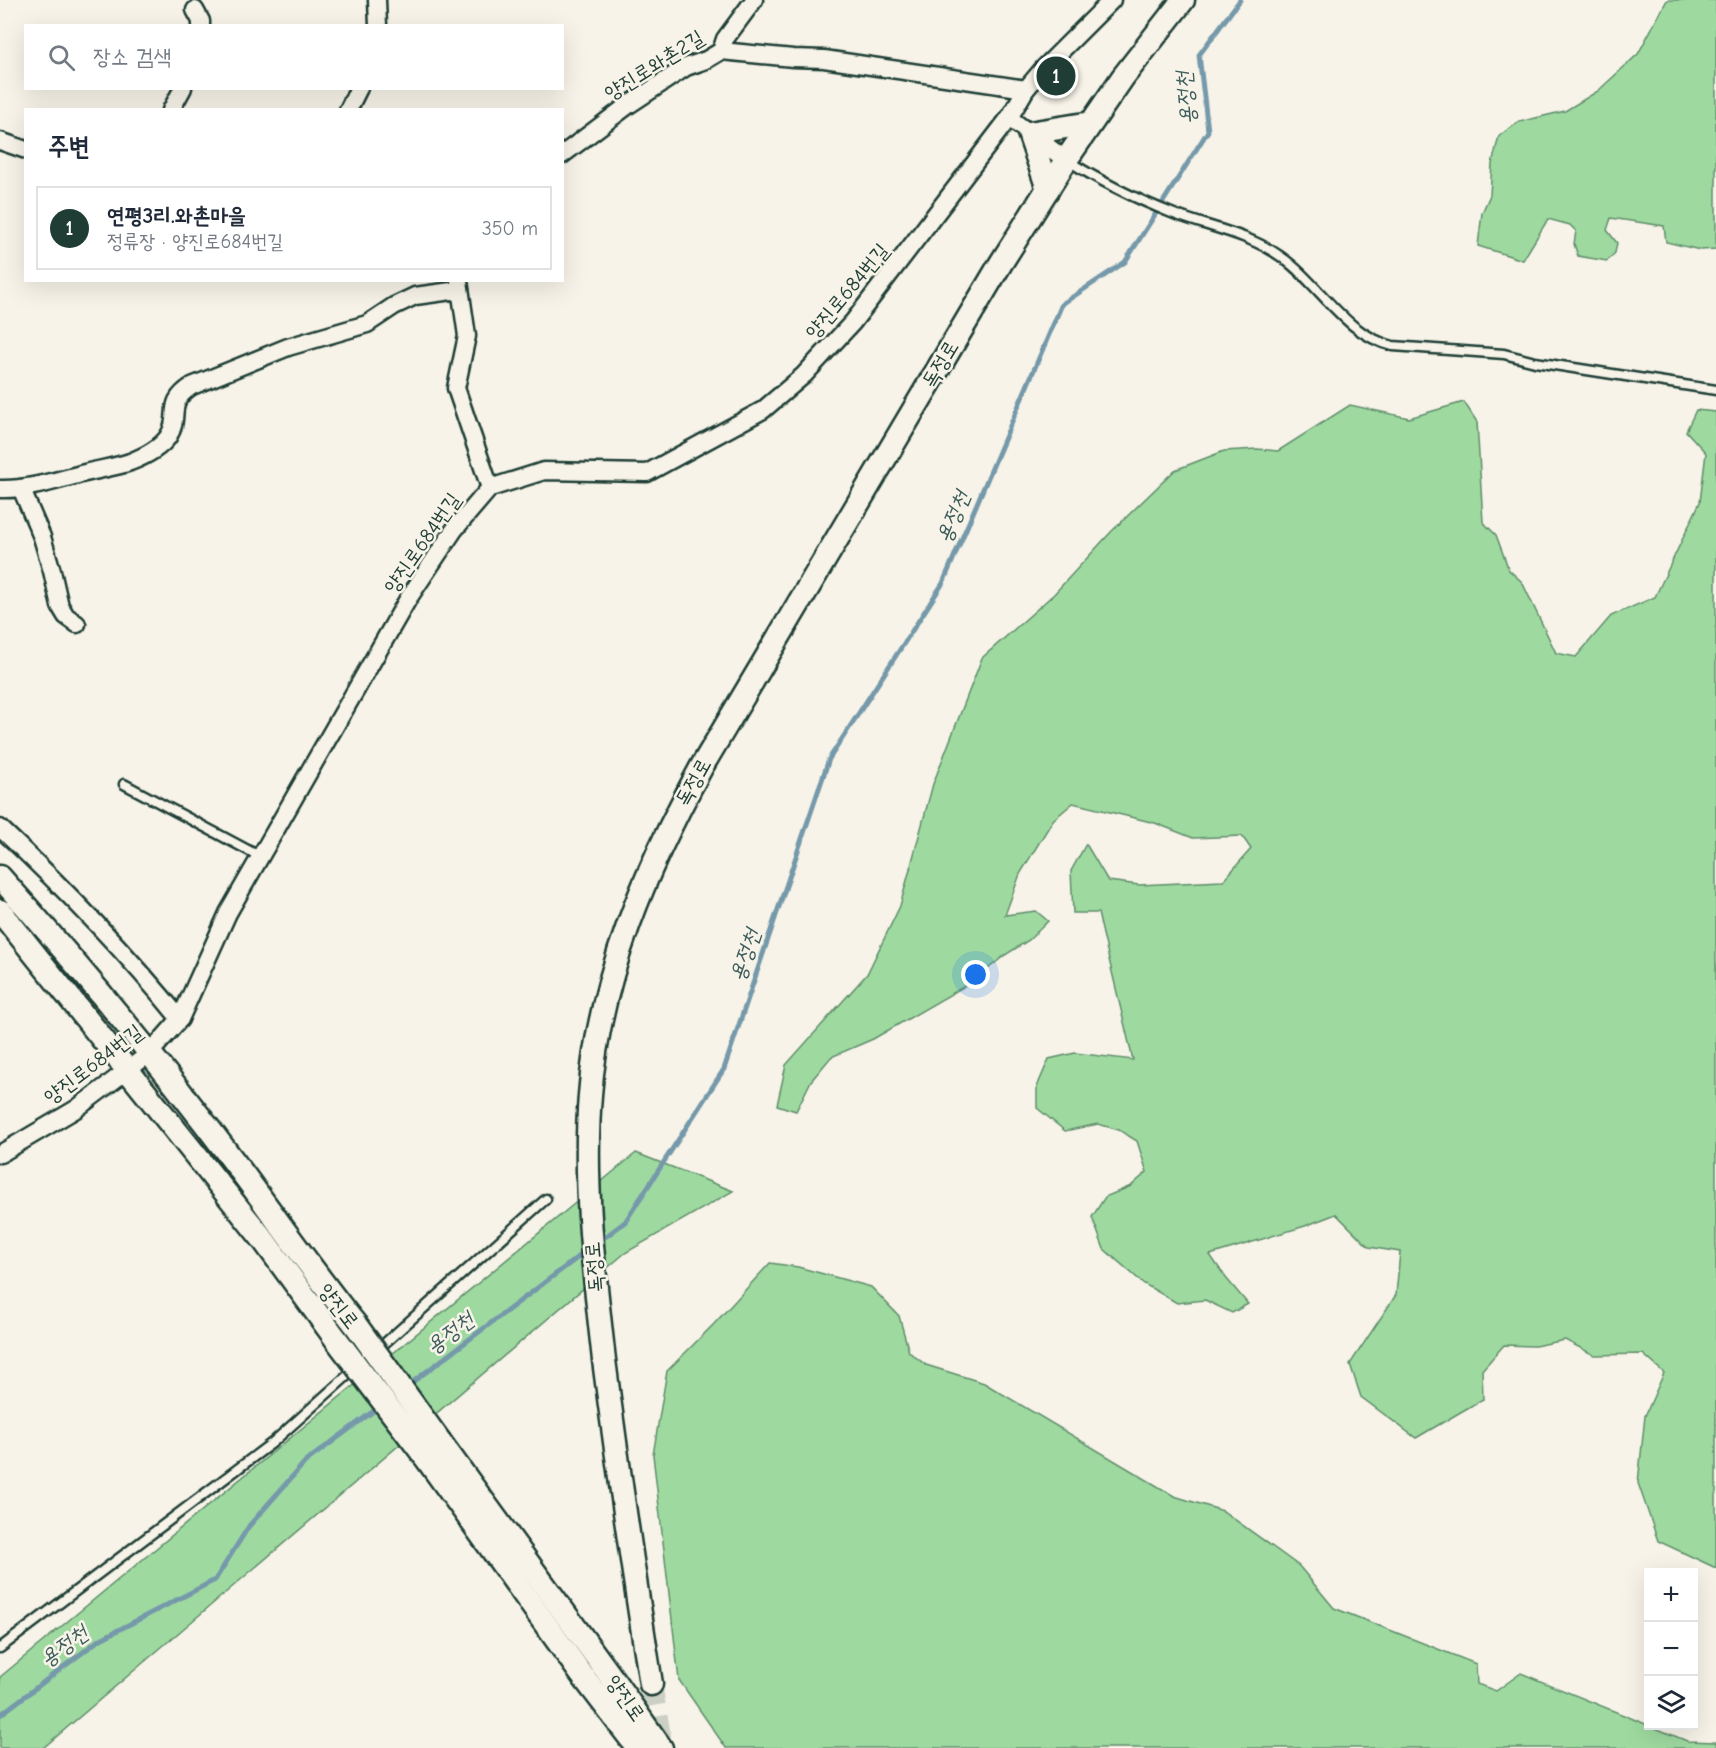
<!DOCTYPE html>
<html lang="ko">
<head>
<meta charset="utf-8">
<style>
	body { margin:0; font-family:"Comic Neue","Poor Story",sans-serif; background:#f6f6f7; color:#1f2937 }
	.controls { position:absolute; right:18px; bottom:18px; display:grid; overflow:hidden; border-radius:0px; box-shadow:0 6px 24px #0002 }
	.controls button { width:54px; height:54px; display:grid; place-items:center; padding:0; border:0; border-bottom:2px solid #e0e1e3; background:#fff; color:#1f2937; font:30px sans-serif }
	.you { position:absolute; left:976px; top:975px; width:21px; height:21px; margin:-15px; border:4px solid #fff; border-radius:50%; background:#1a73e8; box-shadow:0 0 0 9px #1a73e833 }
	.badge { display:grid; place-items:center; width:39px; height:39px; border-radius:50%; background:#1f3d34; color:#fff; font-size:20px; font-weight:700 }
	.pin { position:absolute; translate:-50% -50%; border:3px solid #fff; box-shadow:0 2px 6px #0006 }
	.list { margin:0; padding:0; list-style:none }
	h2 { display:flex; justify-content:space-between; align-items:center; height:78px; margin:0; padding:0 24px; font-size:26px }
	h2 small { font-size:20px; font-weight:400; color:#747a83 }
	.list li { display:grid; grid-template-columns:39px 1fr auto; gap:18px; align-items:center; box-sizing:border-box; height:84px; margin:0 12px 12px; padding:0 12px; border:2px solid #e0e1e3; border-radius:0px }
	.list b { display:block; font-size:22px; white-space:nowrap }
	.list p { margin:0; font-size:20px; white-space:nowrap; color:#747a83 }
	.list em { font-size:20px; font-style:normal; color:#747a83 }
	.icon { flex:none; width:33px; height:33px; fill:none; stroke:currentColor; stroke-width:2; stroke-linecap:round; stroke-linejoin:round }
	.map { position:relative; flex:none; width:1716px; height:1748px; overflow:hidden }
	.search { position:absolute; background:#fff; box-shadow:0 6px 24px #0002; left:24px; top:24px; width:540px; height:66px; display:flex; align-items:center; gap:15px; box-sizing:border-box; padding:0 21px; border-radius:0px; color:#747a83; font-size:22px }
	.panel { position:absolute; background:#fff; box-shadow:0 6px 24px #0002; left:24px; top:108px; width:540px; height:174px; border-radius:0px }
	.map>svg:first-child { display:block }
	.green { fill:#9edaa0; stroke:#5e8c6a; stroke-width:1.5 }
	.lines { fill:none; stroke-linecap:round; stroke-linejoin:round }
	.stream { stroke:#7599aa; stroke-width:5 }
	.secondary-tunnel { stroke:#cccfc4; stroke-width:22; stroke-dasharray:22 11; stroke-linecap:butt }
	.lane-casing { stroke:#1f3d34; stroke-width:13 }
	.street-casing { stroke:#1f3d34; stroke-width:21 }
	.secondary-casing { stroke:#1f3d34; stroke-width:27 }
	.lane { stroke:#f7f3e8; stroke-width:8 }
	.street { stroke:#f7f3e8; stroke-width:16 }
	.secondary { stroke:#f7f3e8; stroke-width:22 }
	.secondary-bridge-casing { stroke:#1f3d34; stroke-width:27; stroke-linecap:butt }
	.secondary-bridge { stroke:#f7f3e8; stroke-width:22 }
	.labels { text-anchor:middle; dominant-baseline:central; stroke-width:5; stroke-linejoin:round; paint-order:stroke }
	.street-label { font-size:21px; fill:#1f3d34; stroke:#f7f3e8 }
	.water-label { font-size:22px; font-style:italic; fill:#3c5c5b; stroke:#f7f3e8 }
</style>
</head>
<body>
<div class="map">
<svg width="1716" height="1748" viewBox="0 0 1716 1748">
	<rect width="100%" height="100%" fill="#f7f3e8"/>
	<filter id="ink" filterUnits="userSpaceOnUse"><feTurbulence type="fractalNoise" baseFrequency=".0167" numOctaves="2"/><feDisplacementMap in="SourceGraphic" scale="12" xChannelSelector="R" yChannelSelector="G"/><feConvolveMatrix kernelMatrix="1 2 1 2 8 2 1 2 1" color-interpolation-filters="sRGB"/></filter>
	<g filter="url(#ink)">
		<g class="green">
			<polygon points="1667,0 1716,0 1716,249 1700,250 1666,242 1664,226 1611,218 1607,230 1617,243 1615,253 1607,261 1578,256 1574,244 1576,231 1570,225 1548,219 1523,260 1478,246 1482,213 1490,195 1492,164 1499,136 1519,122 1565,111 1598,91 1638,54"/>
			<polygon points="1464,402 1477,422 1483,522 1496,535 1509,570 1522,582 1556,653 1576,657 1611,616 1655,597 1700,502 1706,453 1686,431 1696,410 1716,412 1716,1568 1658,1541 1638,1483 1645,1416 1664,1373 1643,1354 1594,1355 1565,1340 1535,1346 1504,1345 1482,1370 1483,1399 1416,1438 1361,1397 1350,1364 1396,1295 1400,1252 1369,1247 1336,1214 1305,1226 1210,1255 1226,1278 1248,1304 1232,1313 1205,1300 1177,1303 1144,1284 1104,1249 1092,1217 1105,1197 1131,1186 1147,1172 1137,1141 1119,1130 1098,1124 1065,1131 1037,1108 1037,1087 1049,1059 1075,1053 1133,1060 1098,913 1073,913 1071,871 1086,844 1108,881 1139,885 1223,881 1251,849 1242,836 1193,838 1155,823 1073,803 1053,820 1020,874 1005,915 1036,911 1048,921 1029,940 1005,955 972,982 873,1039 831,1057 811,1081 796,1111 777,1105 786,1065 867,974 900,906 933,784 982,658 1054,594 1111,532 1175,470 1224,451 1257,449 1278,451 1350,405 1409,418"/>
			<polygon points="636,1153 733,1191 625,1253 43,1748 0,1748 0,1677"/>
			<polygon points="770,1263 798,1267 871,1287 899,1316 909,1352 926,1365 984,1383 1174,1496 1223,1511 1299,1566 1334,1608 1476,1664 1477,1684 1496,1691 1521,1673 1687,1741 1716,1742 1716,1748 726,1748 679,1680 653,1455 667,1371 714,1324"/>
		</g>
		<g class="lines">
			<g class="stream">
				<polyline points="597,1243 625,1222 724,1069 829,759 943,583 1062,304 1125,262 1208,131 1199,55 1240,0"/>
				<polyline points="406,1387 585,1252"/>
				<polyline points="0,1715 99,1640 215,1580 249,1526 305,1462 379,1407"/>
			</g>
			<polyline class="secondary-tunnel" points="651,1684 662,1748"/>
			<g class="lane-casing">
				<g id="lane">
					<path d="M1067,160c34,22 69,39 107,54 34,13 75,20 106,42 41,28 63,78 113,90l111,8 31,8 181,28"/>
					<polyline points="124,784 261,857"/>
					<polyline points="376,1351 546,1199"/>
					<polyline points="0,1648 272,1443 357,1367"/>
				</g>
			</g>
			<g class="street-casing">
				<g id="street">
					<polyline points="377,0 378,26"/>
					<polyline points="195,10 201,21 201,26"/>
					<polyline points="721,51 793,58 824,59 1026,89"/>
					<polyline points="171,110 183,88"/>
					<polyline points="348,110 359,88"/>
					<polyline points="1009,118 1066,160"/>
					<polyline points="0,141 26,150"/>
					<polyline points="562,155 627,106 686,67 706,60 721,51 725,39 754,0"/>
					<polyline points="459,281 467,336 456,388 490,488"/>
					<polyline points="21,488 42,537 52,571 60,606 66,616 77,624"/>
					<path d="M0,489c29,1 57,-9 85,-16 15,-4 31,-6 45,-11 13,-5 30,-14 38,-25 14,-22 -4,-33 24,-51l96,-39 79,-23 27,-18 21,-10 44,-6"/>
					<path d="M0,828c64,60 125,123 180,191"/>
					<polyline points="0,1154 76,1109 150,1053 180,1019 228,913 408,599 454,530 490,488 544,471 647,473 763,410 804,375 853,322 1009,118 1026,89 1043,69 1112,0"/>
				</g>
			</g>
			<g class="secondary-casing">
				<g id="secondary">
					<polyline points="1048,189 1029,133 1091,123"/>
					<path d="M0,877c82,92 161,187 235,286 40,54 78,109 120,161"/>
					<polyline points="0,911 262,1238 336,1339"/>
					<polyline points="440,1442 614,1681 661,1748"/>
					<polyline points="424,1455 582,1675 638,1748"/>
					<path d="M651,1684c-17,-108 -33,-216 -47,-324 -10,-88 -21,-176 -14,-265 9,-117 56,-227 112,-329l299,-503 65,-103 57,-83 60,-77"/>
				</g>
			</g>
			<use href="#lane" class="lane"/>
			<use href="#street" class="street"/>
			<use href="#secondary" class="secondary"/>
			<g class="secondary-bridge-casing">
				<g id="secondary-bridge">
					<polyline points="355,1324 440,1442"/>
					<polyline points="336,1339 424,1455"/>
				</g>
			</g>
			<use href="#secondary-bridge" class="secondary-bridge"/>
		</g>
	</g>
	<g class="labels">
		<g class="street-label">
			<text transform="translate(654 65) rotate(-32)">양진로와촌2길</text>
			<text transform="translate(847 291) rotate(-50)">양진로684번길</text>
			<text transform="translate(940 364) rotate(-59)">독정로</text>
			<text transform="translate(422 543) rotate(-55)">양진로684번길</text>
			<text transform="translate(693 782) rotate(-61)">독정로</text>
			<text transform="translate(93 1064) rotate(-37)">양진로684번길</text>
			<text transform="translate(594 1267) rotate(-95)">독정로</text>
			<text transform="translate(339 1306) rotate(52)">양진로</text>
			<text transform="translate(626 1698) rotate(55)">양진로</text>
		</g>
		<g class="water-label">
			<text transform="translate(1186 98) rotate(-95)">용정천</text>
			<text transform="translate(953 517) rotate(-67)">용정천</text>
			<text transform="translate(745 955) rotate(-71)">용정천</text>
			<text transform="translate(450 1333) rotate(-37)">용정천</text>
			<text transform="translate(64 1646) rotate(-36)">용정천</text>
		</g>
	</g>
</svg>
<div class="controls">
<button>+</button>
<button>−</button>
<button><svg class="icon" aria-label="layers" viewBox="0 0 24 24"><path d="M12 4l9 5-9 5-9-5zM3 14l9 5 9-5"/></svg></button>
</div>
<div class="you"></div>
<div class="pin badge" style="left:1056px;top:76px">1</div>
<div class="search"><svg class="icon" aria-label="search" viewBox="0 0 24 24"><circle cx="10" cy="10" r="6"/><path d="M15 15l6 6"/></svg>장소 검색</div>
<section class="panel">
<h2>주변<small></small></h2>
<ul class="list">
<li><span class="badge">1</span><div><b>연평3리.와촌마을</b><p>정류장 · 양진로684번길</p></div><em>350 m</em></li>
</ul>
</section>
</div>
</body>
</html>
